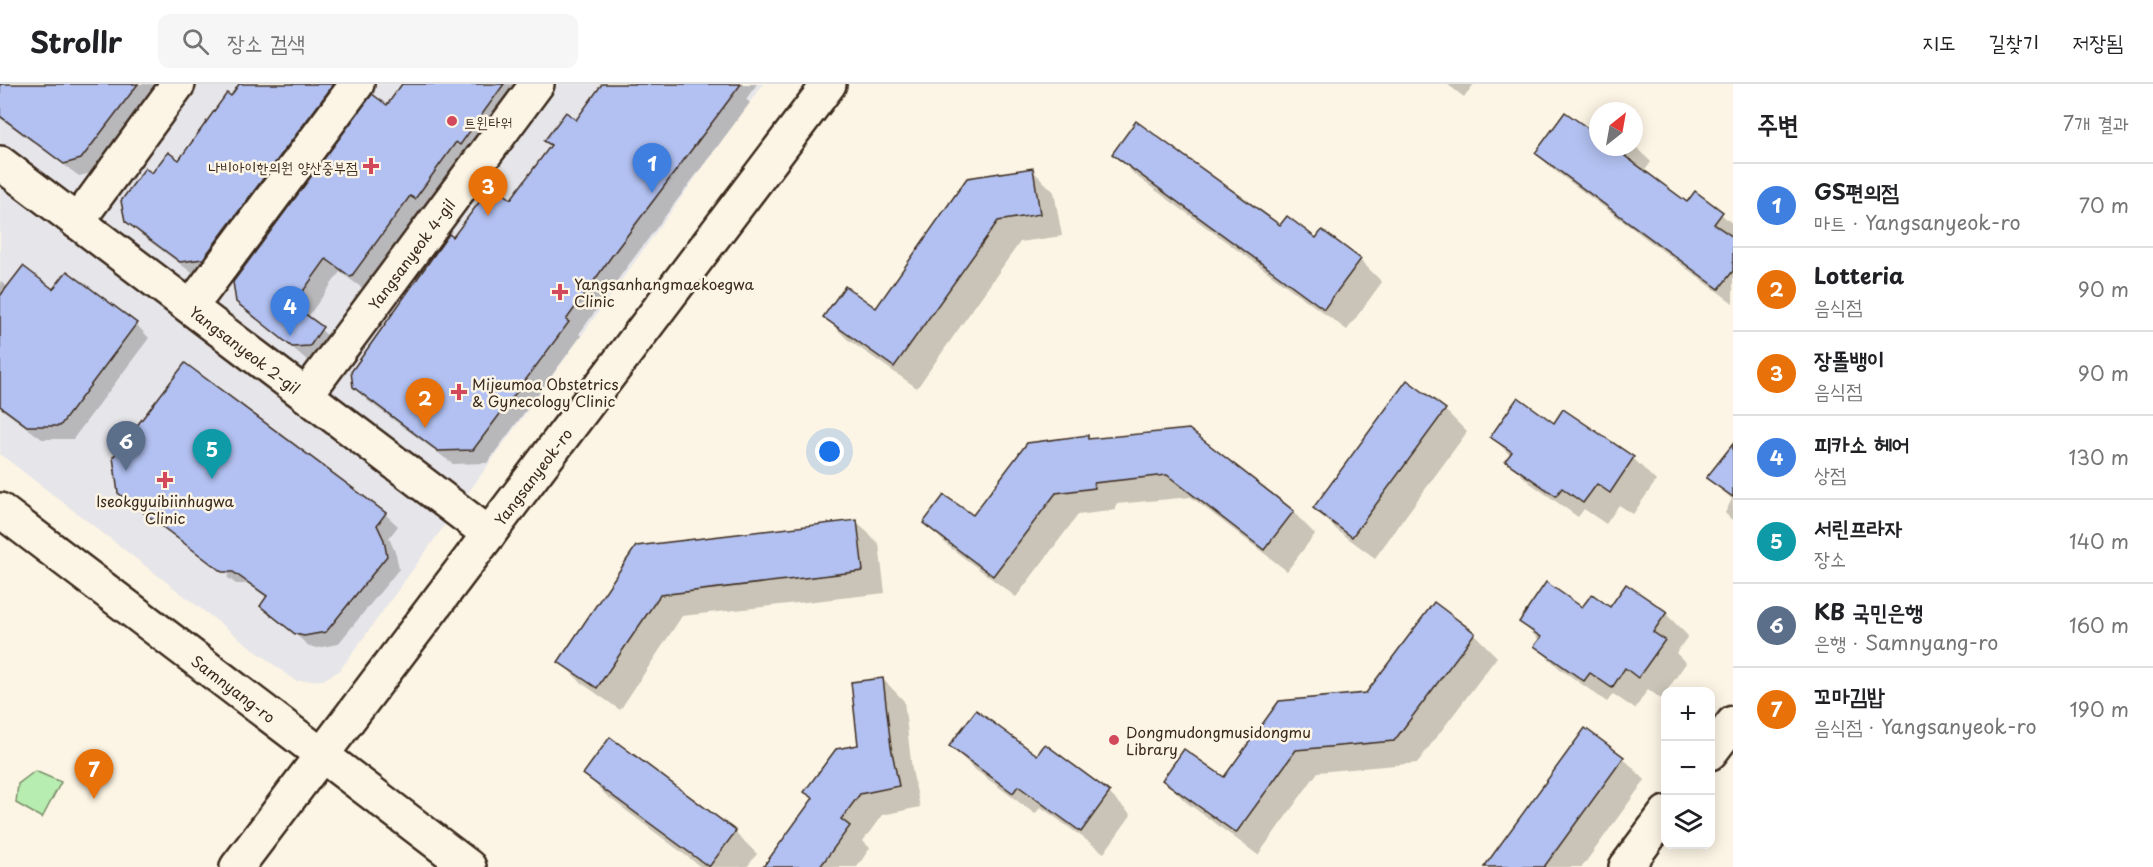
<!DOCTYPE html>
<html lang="ko">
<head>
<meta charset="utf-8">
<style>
	body { margin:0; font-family:"Playpen Sans","Poor Story",sans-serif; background:#f6f6f6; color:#202124 }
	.controls { position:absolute; right:18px; bottom:18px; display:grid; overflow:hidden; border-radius:12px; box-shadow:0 3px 15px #0003 }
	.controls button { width:54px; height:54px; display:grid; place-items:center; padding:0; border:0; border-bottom:2px solid #e0e0e0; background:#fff; color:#202124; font:30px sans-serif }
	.compass { position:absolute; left:1589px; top:18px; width:54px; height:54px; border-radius:50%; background:#fff; box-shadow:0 3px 15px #0003; rotate:31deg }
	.you { position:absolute; left:830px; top:368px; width:21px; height:21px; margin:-15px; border:4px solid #fff; border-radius:50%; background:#1a73e8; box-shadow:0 0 0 9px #1a73e833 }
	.badge { display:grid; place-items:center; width:39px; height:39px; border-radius:50%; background:#111827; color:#fff; font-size:20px; font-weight:700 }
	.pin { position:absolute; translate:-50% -50px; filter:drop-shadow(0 2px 3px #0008) }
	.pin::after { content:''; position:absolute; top:32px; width:21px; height:18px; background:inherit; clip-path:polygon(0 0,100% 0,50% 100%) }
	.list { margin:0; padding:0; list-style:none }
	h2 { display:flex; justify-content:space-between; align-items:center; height:78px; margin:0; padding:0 24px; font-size:26px }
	h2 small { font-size:20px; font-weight:400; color:#757577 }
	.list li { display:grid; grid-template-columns:39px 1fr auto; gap:18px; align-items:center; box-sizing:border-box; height:84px; padding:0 24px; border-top:2px solid #e0e0e0 }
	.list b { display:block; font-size:22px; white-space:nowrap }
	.list p { margin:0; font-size:20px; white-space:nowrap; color:#757577 }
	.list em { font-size:20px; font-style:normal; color:#757577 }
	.icon { flex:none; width:33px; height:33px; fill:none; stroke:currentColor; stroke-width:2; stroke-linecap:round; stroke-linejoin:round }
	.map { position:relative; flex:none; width:1733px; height:783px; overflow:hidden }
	header { display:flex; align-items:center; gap:36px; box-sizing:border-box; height:84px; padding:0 30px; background:#fff; border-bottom:2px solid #e0e0e0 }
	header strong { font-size:28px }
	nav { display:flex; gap:33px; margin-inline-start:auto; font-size:21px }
	.search { width:420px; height:54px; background:#f6f6f6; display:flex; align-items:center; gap:15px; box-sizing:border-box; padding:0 21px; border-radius:12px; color:#757577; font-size:22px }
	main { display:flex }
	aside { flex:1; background:#fff }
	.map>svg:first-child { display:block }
	.built { fill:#e6e5e9 }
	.green { fill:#b7edb0; stroke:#798c67; stroke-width:1.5 }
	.shadow { fill:#0003 }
	.building { fill:#b2c1f1; stroke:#3b2a1e; stroke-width:1.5 }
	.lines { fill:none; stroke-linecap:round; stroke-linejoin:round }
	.minor-casing { stroke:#3b2a1e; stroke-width:38 }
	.minor { stroke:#fcf5e5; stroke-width:33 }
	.poi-dot { fill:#d1495b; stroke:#fcf5e5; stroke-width:2 }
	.labels { text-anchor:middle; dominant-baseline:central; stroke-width:5; stroke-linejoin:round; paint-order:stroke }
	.poi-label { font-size:15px; fill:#3b2a1e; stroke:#fcf5e5; text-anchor:start }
	.street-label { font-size:15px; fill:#3b2a1e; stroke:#fcf5e5 }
</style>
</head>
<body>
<header>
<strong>Strollr</strong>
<div class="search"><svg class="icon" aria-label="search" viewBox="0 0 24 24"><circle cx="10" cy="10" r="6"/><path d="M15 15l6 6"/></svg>장소 검색</div>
<nav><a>지도</a><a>길찾기</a><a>저장됨</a></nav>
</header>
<main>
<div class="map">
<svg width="1733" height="783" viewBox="0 0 1733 783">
	<rect width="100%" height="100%" fill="#fcf5e5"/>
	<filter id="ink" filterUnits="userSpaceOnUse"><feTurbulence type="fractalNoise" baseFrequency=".0167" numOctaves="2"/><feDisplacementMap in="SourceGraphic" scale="12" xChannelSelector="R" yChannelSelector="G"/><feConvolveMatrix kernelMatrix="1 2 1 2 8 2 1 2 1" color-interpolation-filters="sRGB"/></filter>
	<g filter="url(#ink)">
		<polygon class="built" points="0,0 763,0 354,567 339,587 323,596 295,597 0,370"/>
		<polygon class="green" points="35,687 61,698 42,734 16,719 18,700"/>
		<g class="shadow">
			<polygon points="0,0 160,0 95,88 79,92 0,34"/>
			<polygon points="241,0 355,0 195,191 140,150 126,136 153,91 179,78"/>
			<polygon points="404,0 520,0 429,127 424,124 365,206 340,188 307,234 335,258 323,275 307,276 238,217"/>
			<polygon points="604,0 757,0 746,15 750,19 624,187 579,250 581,252 487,379 453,380 368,317 354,303 453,155 511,117"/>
			<polygon points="1447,0 1474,0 1464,13"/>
			<polygon points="1598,47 1598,63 1634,61 1651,78 1644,88 1687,120 1695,109 1733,140 1733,219 1554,86 1537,69 1595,51"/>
			<polygon points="1114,70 1360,176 1382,198 1347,246 1136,92"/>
			<polygon points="1032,86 1054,108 1062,152 1020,158 917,304 847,255 825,233 877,226"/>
			<polygon points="0,197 8,203 54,207 136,240 149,254 73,355 42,355 0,324"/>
			<polygon points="1445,326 1467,348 1375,474 1337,446 1315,424"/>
			<polygon points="1564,327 1633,374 1656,397 1633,430 1619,421 1606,440 1584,425 1578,433 1530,399 1507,377 1511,372 1492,353 1554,341"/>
			<polygon points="1087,352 1091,356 1293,428 1315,450 1287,487 1191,413 1116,420 1116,426 1078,431 1016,513 947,461 925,439 973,434"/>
			<polygon points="1733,380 1733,437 1725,429 1732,415 1708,394"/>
			<polygon points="119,408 385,430 398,442 389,454 396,470 399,485 338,560 317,564 309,562 262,522 267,514 248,500 236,500 227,493 229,491"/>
			<polygon points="857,438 879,460 885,509 682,532 620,626 583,600 560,578 637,464"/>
			<polygon points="1434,520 1474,550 1497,573 1417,679 1318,688 1258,771 1186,718 1164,696 1224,695 1366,610"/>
			<polygon points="1583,526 1666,530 1688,552 1676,569 1686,579 1661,615 1648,605 1635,625 1613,610 1607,618 1559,584 1536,562 1540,557 1521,538"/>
			<polygon points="883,595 904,617 912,686 920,723 882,731 863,757 870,764 857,783 771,783 814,715 806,707 860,662"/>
			<polygon points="951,662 1037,673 1109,709 1131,731 1104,769 1041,723 1035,730 973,684"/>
			<polygon points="1623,674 1645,696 1582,783 1486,783"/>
			<polygon points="585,690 735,748 757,770 747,783 701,783 607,712"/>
		</g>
		<g class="building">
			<polygon points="0,0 138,0 81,75 64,80 0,32"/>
			<polygon points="239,0 334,0 203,175 180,178 125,137 121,117 145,84 152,89 168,68 179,76 227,9 231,12"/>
			<polygon points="402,0 504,0 460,61 456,58 415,115 410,112 351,193 326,175 293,221 323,243 310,262 292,263 236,218 233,198 372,10 387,21"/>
			<polygon points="602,0 741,0 611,173 566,236 569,238 473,366 438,367 353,303 351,288 449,150 453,153 492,101 511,115 551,61 544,57 566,28 576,36"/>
			<polygon points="1565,28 1595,49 1598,45 1598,63 1632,63 1625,72 1687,118 1695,107 1723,128 1714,140 1733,153 1733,187 1719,205 1535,69"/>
			<polygon points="1136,37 1280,141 1287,132 1316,154 1322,146 1361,175 1324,225 1112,70"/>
			<polygon points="1033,84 1040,130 998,137 894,283 823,233 845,202 876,224 967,94"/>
			<polygon points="23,182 53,205 67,187 137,239 60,342 27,342 0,322 0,212"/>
			<polygon points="185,279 386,429 377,441 384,456 387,472 326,548 304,552 295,550 260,522 267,512 233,488 222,488 118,409 113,373"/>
			<polygon points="1407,296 1446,325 1352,453 1313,424"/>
			<polygon points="1518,313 1554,339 1563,325 1634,373 1610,409 1597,400 1583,419 1562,404 1556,412 1505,377 1512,368 1490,353"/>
			<polygon points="1189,345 1294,427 1264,466 1167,391 1094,399 1095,404 1056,409 993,492 923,439 944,411 973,431 1027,359 1088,351 1088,355"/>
			<polygon points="1733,360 1733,413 1706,394"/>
			<polygon points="857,436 863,487 660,511 597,604 558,578 636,462"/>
			<polygon points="1546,498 1582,523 1592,510 1610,523 1626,500 1667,528 1653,548 1665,556 1638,594 1625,584 1612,604 1590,589 1584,597 1534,562 1541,553 1519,538"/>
			<polygon points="1434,518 1475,549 1394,657 1296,666 1236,749 1162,696 1184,665 1224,693 1279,617 1366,609"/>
			<polygon points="883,594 891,663 899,702 860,710 841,735 850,742 820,783 763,783 813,714 804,708 836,665 858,661 851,598"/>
			<polygon points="976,626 1037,671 1045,660 1110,708 1081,748 1018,702 1013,709 949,662"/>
			<polygon points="1585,644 1624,673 1544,783 1484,783"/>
			<polygon points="610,653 736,747 709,783 583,690"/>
		</g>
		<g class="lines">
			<g class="minor-casing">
				<g id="minor">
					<path id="s1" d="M0,79l489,371"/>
					<polyline points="77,138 178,0"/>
					<polyline points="202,208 357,0"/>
					<path id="s2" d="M306,311l231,-311"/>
					<path id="s3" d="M0,426l469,357"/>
					<polyline points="1710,669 1733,639"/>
					<path id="s4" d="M237,783l592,-783"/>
					<polyline points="1626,783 1666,729"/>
				</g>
			</g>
			<use href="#minor" class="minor"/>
		</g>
	</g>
	<g class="poi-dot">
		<circle cx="452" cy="37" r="6"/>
		<path d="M368 73h6v6h6v6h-6v6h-6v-6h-6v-6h6z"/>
		<path d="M557 199h6v6h6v6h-6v6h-6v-6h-6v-6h6z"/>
		<path d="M456 299h6v6h6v6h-6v6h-6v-6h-6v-6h6z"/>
		<path d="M162 387h6v6h6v6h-6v6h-6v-6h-6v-6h6z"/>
		<circle cx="1114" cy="656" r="6"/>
	</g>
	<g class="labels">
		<g class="poi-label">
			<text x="464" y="37">트윈타워</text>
			<text x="358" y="82" text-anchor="end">나비아이한의원 양산중부점</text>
			<text x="574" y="199">Yangsanhangmaekoegwa<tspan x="574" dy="17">Clinic</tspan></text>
			<text x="472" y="299">Mijeumoa Obstetrics<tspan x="472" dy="17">&amp; Gynecology Clinic</tspan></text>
			<text x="165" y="416" text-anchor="middle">Iseokgyuibiinhugwa<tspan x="165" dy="17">Clinic</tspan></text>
			<text x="1126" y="647">Dongmudongmusidongmu<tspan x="1126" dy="17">Library</tspan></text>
		</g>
		<g class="street-label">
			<text stroke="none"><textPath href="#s2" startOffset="176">Yangsanyeok 4-gil</textPath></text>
			<text stroke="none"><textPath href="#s1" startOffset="308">Yangsanyeok 2-gil</textPath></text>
			<text stroke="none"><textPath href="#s4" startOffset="490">Yangsanyeok-ro</textPath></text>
			<text stroke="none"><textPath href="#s3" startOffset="294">Samnyang-ro</textPath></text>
		</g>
	</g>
</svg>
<div class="controls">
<button>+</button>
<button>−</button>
<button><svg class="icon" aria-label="layers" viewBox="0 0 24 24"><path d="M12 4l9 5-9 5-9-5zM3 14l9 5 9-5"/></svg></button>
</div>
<svg class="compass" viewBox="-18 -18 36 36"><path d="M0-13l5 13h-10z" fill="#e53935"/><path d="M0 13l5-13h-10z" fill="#757577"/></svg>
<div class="you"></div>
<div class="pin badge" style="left:652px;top:109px;background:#3f7fe0">1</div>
<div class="pin badge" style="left:425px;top:344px;background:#e8710a">2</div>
<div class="pin badge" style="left:488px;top:132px;background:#e8710a">3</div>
<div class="pin badge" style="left:290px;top:252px;background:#3f7fe0">4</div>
<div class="pin badge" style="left:212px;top:395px;background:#0f9aa8">5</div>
<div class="pin badge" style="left:126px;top:387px;background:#5c6f8a">6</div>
<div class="pin badge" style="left:94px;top:715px;background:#e8710a">7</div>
</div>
<aside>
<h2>주변<small>7개 결과</small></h2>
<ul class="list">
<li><span class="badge" style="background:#3f7fe0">1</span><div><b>GS편의점</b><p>마트 · Yangsanyeok-ro</p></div><em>70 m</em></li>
<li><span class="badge" style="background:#e8710a">2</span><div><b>Lotteria</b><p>음식점</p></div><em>90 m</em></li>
<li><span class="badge" style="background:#e8710a">3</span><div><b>장똘뱅이</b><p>음식점</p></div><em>90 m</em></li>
<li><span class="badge" style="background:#3f7fe0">4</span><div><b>피카소 헤어</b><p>상점</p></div><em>130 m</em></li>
<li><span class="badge" style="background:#0f9aa8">5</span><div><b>서린프라자</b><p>장소</p></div><em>140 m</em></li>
<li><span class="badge" style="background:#5c6f8a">6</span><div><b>KB 국민은행</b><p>은행 · Samnyang-ro</p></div><em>160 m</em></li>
<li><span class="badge" style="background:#e8710a">7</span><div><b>꼬마김밥</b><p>음식점 · Yangsanyeok-ro</p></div><em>190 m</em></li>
</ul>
</aside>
</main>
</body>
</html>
